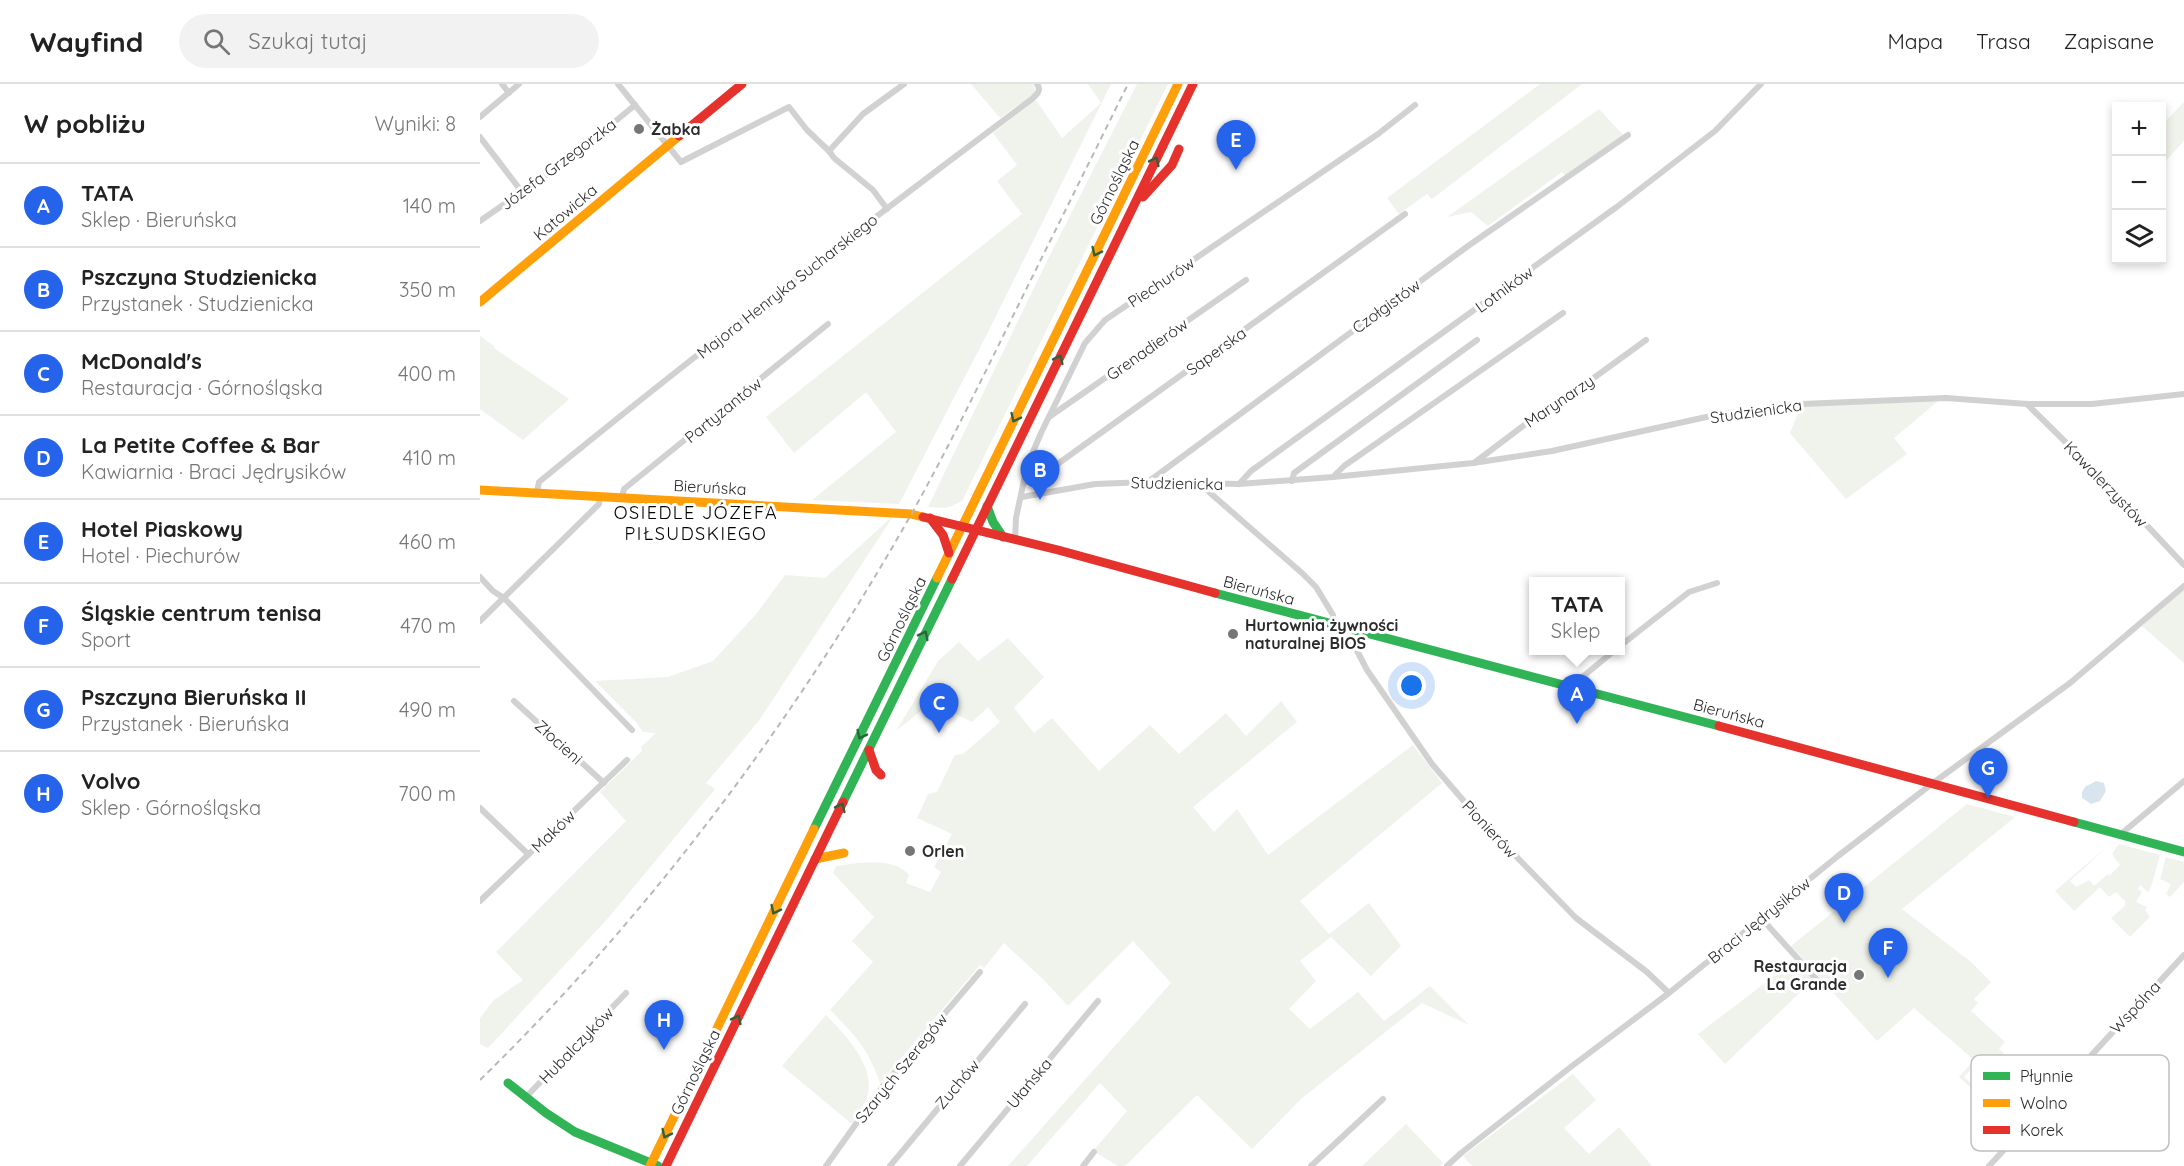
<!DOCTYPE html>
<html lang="pl">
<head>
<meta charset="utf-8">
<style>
	body { margin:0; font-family:Quicksand,sans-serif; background:#f2f2f2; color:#222 }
	.controls { position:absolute; right:18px; top:18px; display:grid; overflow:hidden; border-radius:0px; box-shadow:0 3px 9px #0003 }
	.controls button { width:54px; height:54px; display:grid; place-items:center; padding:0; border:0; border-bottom:2px solid #e0e0e0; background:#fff; color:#222; font:30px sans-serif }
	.you { position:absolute; left:932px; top:602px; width:21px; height:21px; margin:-15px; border:4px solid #fff; border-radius:50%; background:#1a73e8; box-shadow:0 0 0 9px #1a73e833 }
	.badge { display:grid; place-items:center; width:39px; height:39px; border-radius:50%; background:#2563eb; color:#fff; font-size:20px; font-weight:700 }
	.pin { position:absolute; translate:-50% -50px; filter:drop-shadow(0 2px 3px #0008) }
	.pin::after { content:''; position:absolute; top:32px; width:21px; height:18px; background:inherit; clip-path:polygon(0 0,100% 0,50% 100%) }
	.popup { position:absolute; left:1049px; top:493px; width:96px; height:78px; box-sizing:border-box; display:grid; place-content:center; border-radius:0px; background:#fff; filter:drop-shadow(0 2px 4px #0005); font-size:20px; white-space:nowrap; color:#767676 }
	.popup b { font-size:22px; color:#222 }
	.popup::after { content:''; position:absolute; left:50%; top:100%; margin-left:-12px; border:12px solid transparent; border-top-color:#fff }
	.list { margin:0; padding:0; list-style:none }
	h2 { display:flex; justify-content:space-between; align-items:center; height:78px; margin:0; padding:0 24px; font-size:26px }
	h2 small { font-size:20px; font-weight:400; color:#767676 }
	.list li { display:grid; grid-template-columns:39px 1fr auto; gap:18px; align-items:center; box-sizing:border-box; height:84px; padding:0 24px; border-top:2px solid #e0e0e0 }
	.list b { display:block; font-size:22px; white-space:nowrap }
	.list p { margin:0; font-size:20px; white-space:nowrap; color:#767676 }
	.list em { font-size:20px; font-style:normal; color:#767676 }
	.icon { flex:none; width:33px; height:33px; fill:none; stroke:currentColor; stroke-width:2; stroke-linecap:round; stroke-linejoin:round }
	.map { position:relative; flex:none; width:1704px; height:1082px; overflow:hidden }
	header { display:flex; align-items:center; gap:36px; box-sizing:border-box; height:84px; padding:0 30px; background:#fff; border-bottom:2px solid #e0e0e0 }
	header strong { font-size:28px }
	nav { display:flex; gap:33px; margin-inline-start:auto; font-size:21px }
	.search { width:420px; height:54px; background:#f2f2f2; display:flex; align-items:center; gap:15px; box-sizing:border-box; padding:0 21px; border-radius:33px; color:#767676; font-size:22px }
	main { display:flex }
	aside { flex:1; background:#fff }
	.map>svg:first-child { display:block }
	.green { fill:#eff3eb }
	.water { fill:#d9e5ee }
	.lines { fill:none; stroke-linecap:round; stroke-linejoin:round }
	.street { stroke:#d1d1d1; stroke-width:6 }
	.fast { stroke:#30b455; stroke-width:9 }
	.slow { stroke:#ff9f0a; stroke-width:9 }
	.jam { stroke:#e5322d; stroke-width:9 }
	.rail { stroke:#b8b8b8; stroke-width:2; stroke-dasharray:6 4.5; stroke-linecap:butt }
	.oneway { stroke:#2e623c }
	.poi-dot { fill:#767676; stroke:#fff; stroke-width:2 }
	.labels { text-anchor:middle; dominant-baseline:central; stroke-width:6; stroke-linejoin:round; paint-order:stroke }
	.poi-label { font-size:16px; font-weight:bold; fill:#2c2c2c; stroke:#fff; text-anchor:start }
	.street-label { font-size:16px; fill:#2c2c2c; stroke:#fff }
	.neighbourhood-label { font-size:18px; letter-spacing:1.5px; fill:#000; stroke:#fff }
	.key { fill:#fff; stroke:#c0c0c0; stroke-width:1.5 }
	.key-label { font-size:16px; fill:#2c2c2c }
</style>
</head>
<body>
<header>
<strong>Wayfind</strong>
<div class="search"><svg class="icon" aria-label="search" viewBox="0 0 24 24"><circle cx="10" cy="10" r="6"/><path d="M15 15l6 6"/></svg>Szukaj tutaj</div>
<nav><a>Mapa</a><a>Trasa</a><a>Zapisane</a></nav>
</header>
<main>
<aside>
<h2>W pobliżu<small>Wyniki: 8</small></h2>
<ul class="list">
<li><span class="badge">A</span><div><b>TATA</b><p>Sklep · Bieruńska</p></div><em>140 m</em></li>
<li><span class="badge">B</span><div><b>Pszczyna Studzienicka</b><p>Przystanek · Studzienicka</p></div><em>350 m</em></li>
<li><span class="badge">C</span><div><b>McDonald's</b><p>Restauracja · Górnośląska</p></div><em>400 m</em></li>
<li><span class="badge">D</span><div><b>La Petite Coffee &amp; Bar</b><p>Kawiarnia · Braci Jędrysików</p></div><em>410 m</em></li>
<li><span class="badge">E</span><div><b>Hotel Piaskowy</b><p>Hotel · Piechurów</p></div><em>460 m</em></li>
<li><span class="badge">F</span><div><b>Śląskie centrum tenisa</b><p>Sport</p></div><em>470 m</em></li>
<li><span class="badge">G</span><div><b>Pszczyna Bieruńska II</b><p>Przystanek · Bieruńska</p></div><em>490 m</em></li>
<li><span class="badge">H</span><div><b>Volvo</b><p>Sklep · Górnośląska</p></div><em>700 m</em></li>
</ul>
</aside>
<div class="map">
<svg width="1704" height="1082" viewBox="0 0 1704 1082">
	<rect width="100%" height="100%" fill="#fff"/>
	<g class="green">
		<polygon points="491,0 553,0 555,6 554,10 520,34"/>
		<polygon points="608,0 631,0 507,250 419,420 332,416 416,348 386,308 314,369 286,333 542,130 517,97 537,81 513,49 556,16 582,54 621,19"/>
		<polygon points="657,0 688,0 482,417 467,424 448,423 567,177"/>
		<polygon points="1060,0 1102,0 952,115 947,110 919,130 907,114"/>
		<polygon points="1704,18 1704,57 1682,81 1682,41"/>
		<polygon points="1119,25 1143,51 1155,45 1088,94 1082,88 1008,142 991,128 967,133"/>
		<polygon points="0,252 14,262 14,264 89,315 43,356 0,325"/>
		<polygon points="1458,317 1414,354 1427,370 1366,415 1310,349 1321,322"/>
		<polygon points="414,431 278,638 226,699 235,705 129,833 8,964 0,960 0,934 14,916 43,896 16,868 146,737 120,708 162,667 161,663 176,649 163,648 156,638 115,597 188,593 233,577 277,529 305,491 345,494"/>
		<polygon points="1704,505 1704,579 1662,542"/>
		<path d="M528,554l36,39 -30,31 20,25 18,-15 47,53 51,-46 29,29 47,-41 20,23 35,-35 16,21 -104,85 21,25 23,-23 31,46 145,-110 29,38 -142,118 29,33 40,-31 32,43 -30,30 -40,-39 -31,24 16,20 -27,28 21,20 48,-37 26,29 46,-35 39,39 -47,-22 -121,96 -49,50 -55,-54 -72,71h-7l-25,-15 34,-40 -27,-28 -73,83h-19l163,-183 -38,-42 -65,65 -24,-26 -40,-37 -20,25 -4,-3 -100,118c-12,-35 -25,-48 -50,-73l43,-48 -21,-21 22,-24 -41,-44 3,-7c23,-3 56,-10 73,9l-3,8 24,9 11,-20 -7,-5 18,-33 -35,-16 11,-24 9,-2 18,-37 8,-1 37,-32 -12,-15 -16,15 -40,-20 -36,29 42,-70 21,-19 19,19z"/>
		<polygon points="1487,720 1535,733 1422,825 1491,878 1511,898 1494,915 1498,919 1491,927 1525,958 1519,965 1529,974 1519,982 1508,973 1494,985 1492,984 1484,993 1494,1002 1496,1000 1500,1003 1504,998 1510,1003 1517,995 1523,995 1525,992 1524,987 1535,976 1538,980 1506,1017 1479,993 1494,976 1434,924 1397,957 1311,862"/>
		<polygon points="1639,760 1680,771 1671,803 1668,808 1660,801 1658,805 1662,808 1656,818 1667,823 1665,826 1670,833 1650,853 1631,834 1645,822 1645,817 1636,808 1629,813 1620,803 1594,827 1575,807 1628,762 1590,797 1596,803 1609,796 1614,802 1628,790 1629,792 1640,781 1632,770"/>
		<polygon points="1686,773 1704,778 1704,798 1690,813 1686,810 1691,800 1680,795"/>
		<polygon points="1314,877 1333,896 1245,980 1218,950"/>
		<path d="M346,931c19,20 53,54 40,85 -4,8 -10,16 -14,24l-70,-58z"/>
		<polygon points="1093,990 1116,1016 1084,1044 1109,1070 1139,1043 1172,1082 992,1082 983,1072"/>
		<polygon points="926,1040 963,1079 960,1082 882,1082"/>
	</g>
	<polygon class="water" points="1616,697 1624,699 1626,707 1620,717 1611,720 1602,714 1602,708 1605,703"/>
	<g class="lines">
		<g class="street">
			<polyline points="22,0 29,9"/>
			<polyline points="138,0 201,78 309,23 327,46 349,67 383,30 424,0"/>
			<polyline points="0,33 39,0"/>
			<polyline points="0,53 42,108"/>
			<polyline points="349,67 354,74 393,106 407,125"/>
			<polyline points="0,137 92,73 155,21"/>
			<polyline points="1547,320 1628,400 1704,481"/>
			<polyline points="569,333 766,196"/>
			<polyline points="994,379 1071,321 1115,293 1166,256"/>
			<polyline points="853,393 864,382 1083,229"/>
			<polyline points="812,397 814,389 997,256"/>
			<polyline points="545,398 554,397 925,130"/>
			<polyline points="668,398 988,162 1148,51"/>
			<polyline points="759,400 771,387 1138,122 1235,47 1281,0"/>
			<polyline points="721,401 822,489 836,503 853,531 852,541"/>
			<path d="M57,408l2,-10c161,-132 326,-258 493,-383 4,-4 10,-8 5,-15"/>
			<polyline points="142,413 144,405 348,240"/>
			<polyline points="542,413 615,400 668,398 759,400 853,393 993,379 1072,367 1240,330 1322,320 1466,314 1547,320 1612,320 1704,310"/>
			<polyline points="535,456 536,434 547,382 561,349 605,259 625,236 898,50 935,21"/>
			<polyline points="0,493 13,507 24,514 152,646"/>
			<polyline points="0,537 119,420 120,412"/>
			<polyline points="873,547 872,557 887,586 952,680 995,730 1096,834 1167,888 1189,909"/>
			<polyline points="1140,562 1209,508 1237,499"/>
			<polyline points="1098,605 1100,595 1135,566"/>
			<polyline points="34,617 124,699"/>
			<polyline points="0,724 48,770"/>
			<polyline points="1641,750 1704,697"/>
			<polyline points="0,817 147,676"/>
			<polyline points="1282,835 1337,896"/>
			<polyline points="46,1013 146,909"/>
			<polyline points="346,1082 403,1002 500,888"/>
			<polyline points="410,1082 545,920"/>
			<polyline points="480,1082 618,917"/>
			<polyline points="603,1082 614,1068"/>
			<polyline points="831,1082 903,1015"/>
			<polyline points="967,1082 981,1069 1092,982 1189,909 1358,772 1453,699 1590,599 1704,502"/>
			<polyline points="1509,1082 1704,871"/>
		</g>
		<g class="fast">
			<polyline points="507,422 513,438 523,453"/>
			<polyline points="735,509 1239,642"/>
			<polyline points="363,718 472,495"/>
			<polyline points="1594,738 1704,768"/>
			<polyline points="334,745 457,494"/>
			<polyline points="28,999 66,1029 95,1048 178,1082"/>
		</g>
		<g class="slow">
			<polyline points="0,218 199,52"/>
			<polyline points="0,406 431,430 443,433"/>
			<polyline points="457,494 698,0"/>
			<polyline points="335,775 364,769"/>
			<polyline points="170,1082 334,745"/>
		</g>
		<g class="jam">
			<polyline points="199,52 262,0"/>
			<polyline points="663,113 692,81 699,65"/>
			<polyline points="443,433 578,466 735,509"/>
			<polyline points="450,434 463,451 469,469"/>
			<polyline points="472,495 713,0"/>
			<polyline points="1239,642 1594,738"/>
			<polyline points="389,666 396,686 401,691"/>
			<polyline points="186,1082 363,718"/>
		</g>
		<path class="rail" d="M0,996c170,-166 315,-360 432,-567 34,-61 65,-124 96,-187 40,-81 80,-161 120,-242"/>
	</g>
	<defs><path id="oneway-chevron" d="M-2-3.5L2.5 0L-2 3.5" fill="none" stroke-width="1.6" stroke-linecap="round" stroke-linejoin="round" transform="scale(1.5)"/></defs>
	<g class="oneway">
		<use href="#oneway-chevron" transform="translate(675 77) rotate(-64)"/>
		<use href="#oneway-chevron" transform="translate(616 168) rotate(116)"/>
		<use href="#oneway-chevron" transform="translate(579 275) rotate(-64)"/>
		<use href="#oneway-chevron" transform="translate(535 334) rotate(116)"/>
		<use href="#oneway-chevron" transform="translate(444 551) rotate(-64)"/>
		<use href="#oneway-chevron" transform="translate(381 651) rotate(116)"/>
		<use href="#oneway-chevron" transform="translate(361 723) rotate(-64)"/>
		<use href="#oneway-chevron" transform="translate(295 826) rotate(116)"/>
		<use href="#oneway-chevron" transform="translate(257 935) rotate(-64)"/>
		<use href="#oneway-chevron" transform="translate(186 1050) rotate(116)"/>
	</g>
	<g class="poi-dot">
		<circle cx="159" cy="45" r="6"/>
		<circle cx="753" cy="550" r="6"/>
		<circle cx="430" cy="767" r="6"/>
		<circle cx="1379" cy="891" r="6"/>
	</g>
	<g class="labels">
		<g class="poi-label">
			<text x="171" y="45">Żabka</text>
			<text x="765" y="541">Hurtownia żywności<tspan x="765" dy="18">naturalnej BIOS</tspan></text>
			<text x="442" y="767">Orlen</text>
			<text x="1367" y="882" text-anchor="end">Restauracja<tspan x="1367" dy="18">La Grande</tspan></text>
		</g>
		<g class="street-label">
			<text transform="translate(78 80) rotate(-37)">Józefa Grzegorzka</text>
			<text transform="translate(634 98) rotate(-64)">Górnośląska</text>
			<text transform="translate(85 128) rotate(-40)">Katowicka</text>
			<text transform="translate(681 198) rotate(-34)">Piechurów</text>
			<text transform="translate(307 202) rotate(-38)">Majora Henryka Sucharskiego</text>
			<text transform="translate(1024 205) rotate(-36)">Lotników</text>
			<text transform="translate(906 222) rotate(-36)">Czołgistów</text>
			<text transform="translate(667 265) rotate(-35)">Grenadierów</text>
			<text transform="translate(736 267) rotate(-36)">Saperska</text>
			<text transform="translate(1079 317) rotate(-34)">Marynarzy</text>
			<text transform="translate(243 326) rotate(-39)">Partyzantów</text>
			<text transform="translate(1276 327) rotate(-8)">Studzienicka</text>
			<text transform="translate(697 399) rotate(1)">Studzienicka</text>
			<text transform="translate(1626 400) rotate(46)">Kawalerzystów</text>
			<text transform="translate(230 403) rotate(3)">Bieruńska</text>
			<text transform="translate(779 506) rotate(15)">Bieruńska</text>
			<text transform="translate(421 535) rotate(-64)">Górnośląska</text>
			<text transform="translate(1249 629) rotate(15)">Bieruńska</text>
			<text transform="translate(79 658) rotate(42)">Złocieni</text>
			<text transform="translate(1010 745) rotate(47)">Pionierów</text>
			<text transform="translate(73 747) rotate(-44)">Maków</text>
			<text transform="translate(1279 836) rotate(-39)">Braci Jędrysików</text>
			<text transform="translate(1655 923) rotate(-47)">Wspólna</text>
			<text transform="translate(96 961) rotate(-46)">Hubalczyków</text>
			<text transform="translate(421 984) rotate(-51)">Szarych Szeregów</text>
			<text transform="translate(215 988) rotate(-64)">Górnośląska</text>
			<text transform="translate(549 999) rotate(-50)">Ułańska</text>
			<text transform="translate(477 1000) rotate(-50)">Zuchów</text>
		</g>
		<g class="neighbourhood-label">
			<text x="216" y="428">OSIEDLE JÓZEFA<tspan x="216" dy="21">PIŁSUDSKIEGO</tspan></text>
		</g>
	</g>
	<rect x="1491" y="971" width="198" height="96" rx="9" class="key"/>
	<rect x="1503" y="988" width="27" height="8" fill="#30b455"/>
	<rect x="1503" y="1015" width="27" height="8" fill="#ff9f0a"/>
	<rect x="1503" y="1042" width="27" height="8" fill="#e5322d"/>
	<g class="key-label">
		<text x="1540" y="998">Płynnie</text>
		<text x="1540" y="1025">Wolno</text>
		<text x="1540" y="1052">Korek</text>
	</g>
</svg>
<div class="controls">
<button>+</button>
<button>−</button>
<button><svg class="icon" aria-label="layers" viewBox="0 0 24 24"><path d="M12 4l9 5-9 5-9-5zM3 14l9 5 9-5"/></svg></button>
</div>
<div class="you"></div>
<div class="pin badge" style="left:1097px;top:640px">A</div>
<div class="popup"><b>TATA</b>Sklep</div>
<div class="pin badge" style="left:560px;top:416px">B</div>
<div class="pin badge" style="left:459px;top:649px">C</div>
<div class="pin badge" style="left:1364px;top:839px">D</div>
<div class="pin badge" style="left:756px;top:86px">E</div>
<div class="pin badge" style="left:1408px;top:894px">F</div>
<div class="pin badge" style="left:1508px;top:714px">G</div>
<div class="pin badge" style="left:184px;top:966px">H</div>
</div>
</main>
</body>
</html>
